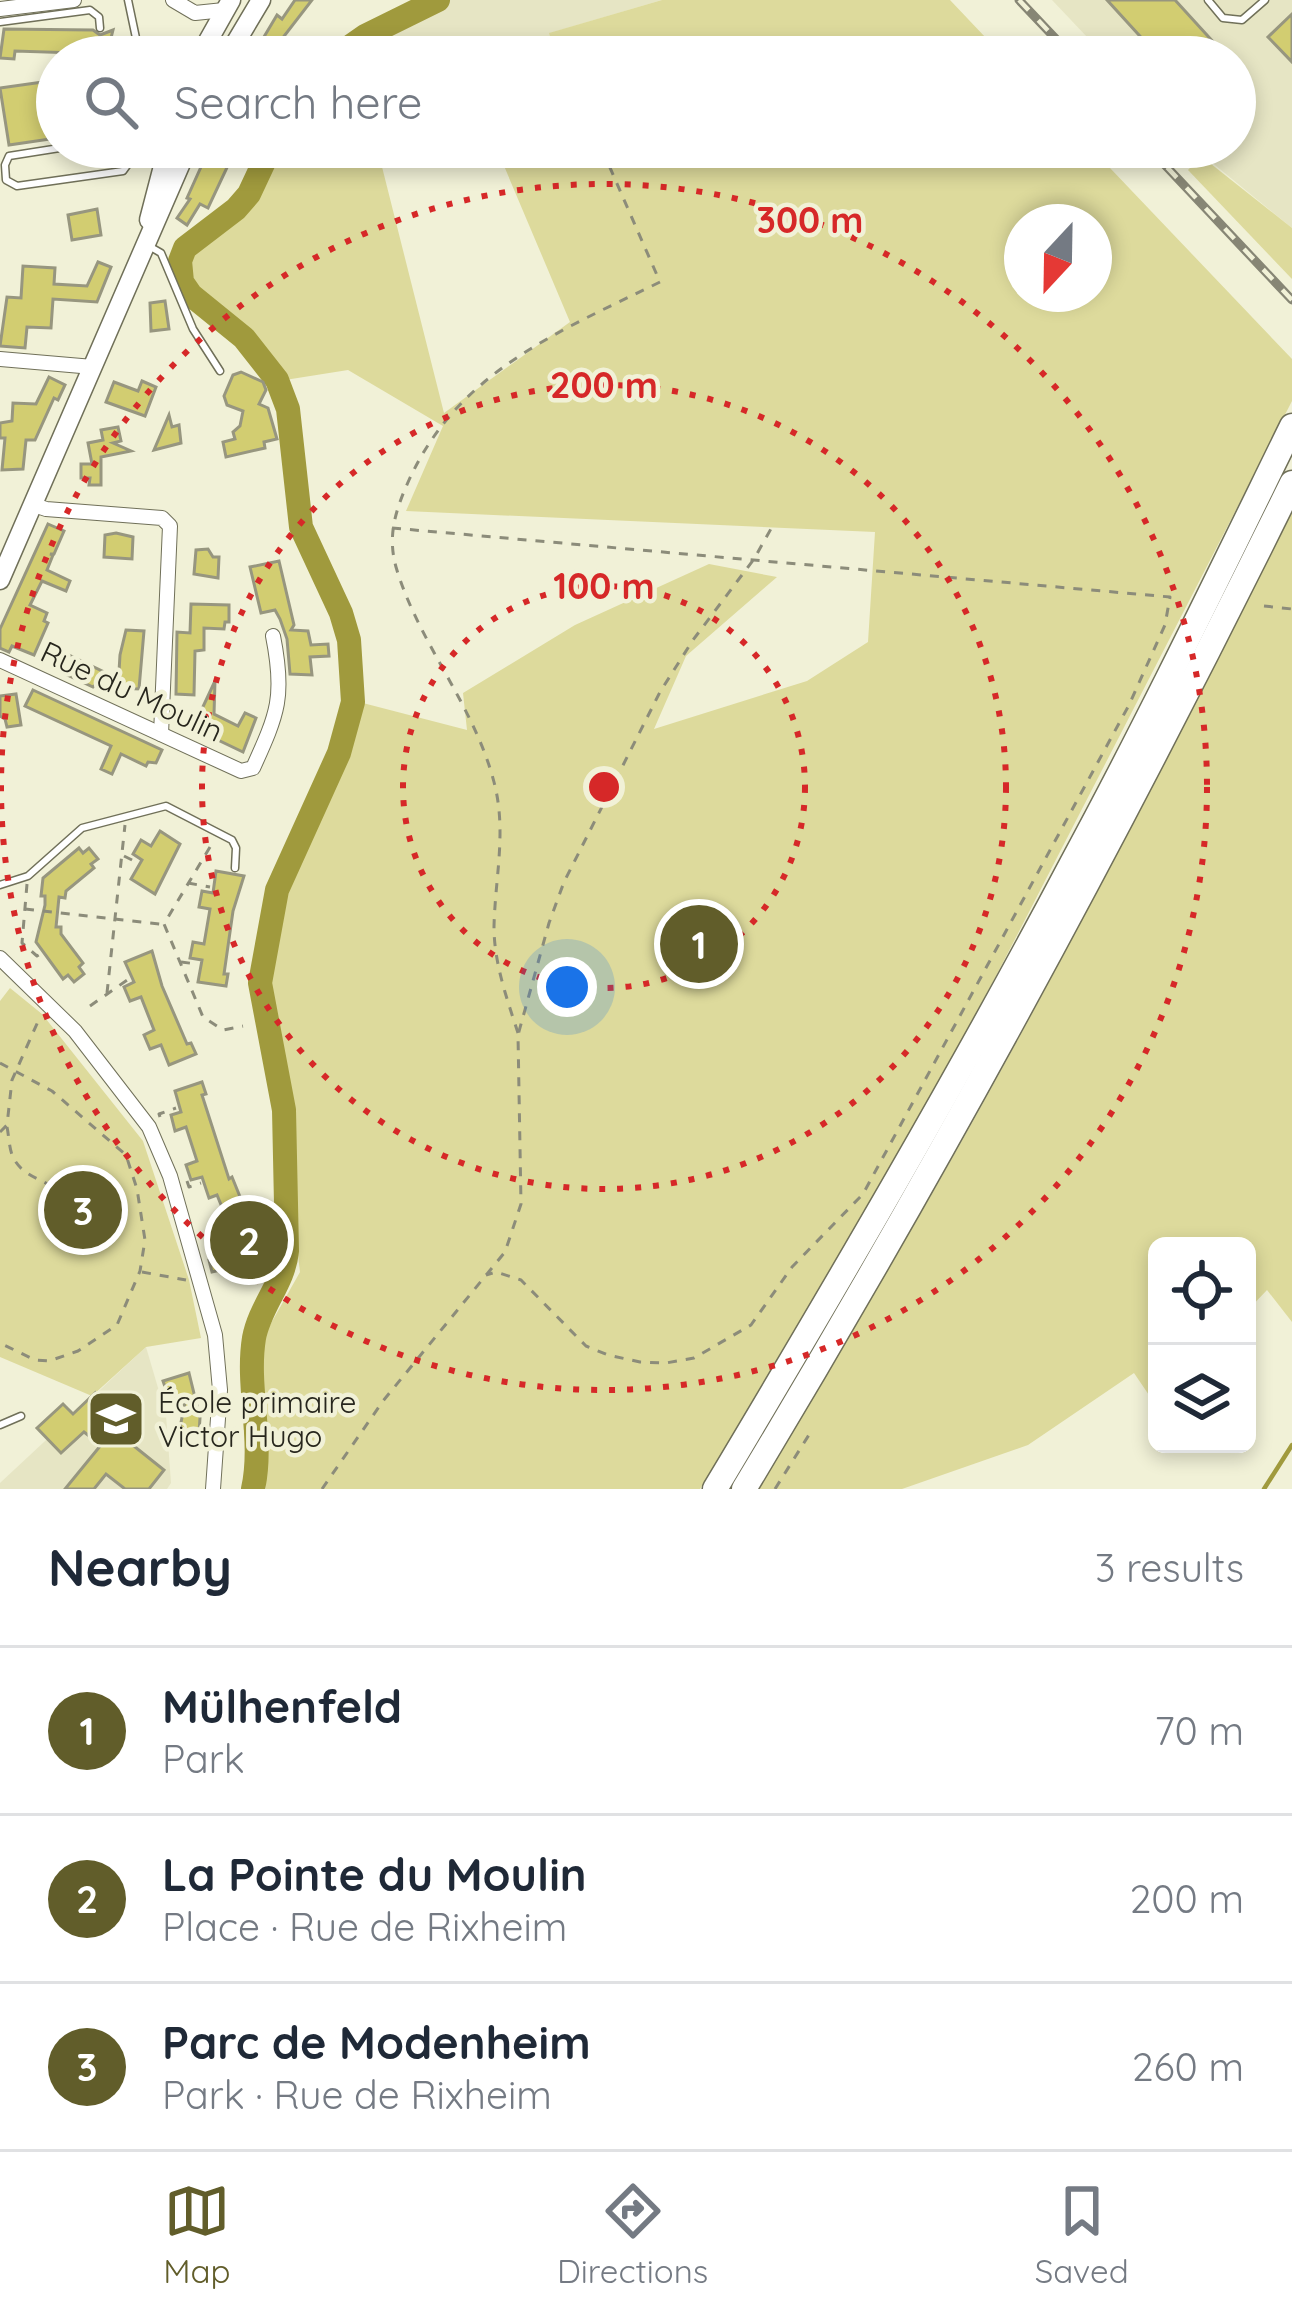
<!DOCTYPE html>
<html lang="en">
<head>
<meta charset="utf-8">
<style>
	body { margin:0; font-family:Quicksand,sans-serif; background:#f2f2f3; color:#1f2937 }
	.controls { position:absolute; right:36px; bottom:36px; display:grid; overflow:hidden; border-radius:18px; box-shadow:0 6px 18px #0003 }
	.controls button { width:108px; height:108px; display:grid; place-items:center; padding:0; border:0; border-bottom:3px solid #e0e1e3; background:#fff; color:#1f2937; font:60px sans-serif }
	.compass { position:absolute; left:1004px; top:204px; width:108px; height:108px; border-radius:50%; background:#fff; box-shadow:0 6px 18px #0003; rotate:202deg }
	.you { position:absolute; left:567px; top:987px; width:42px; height:42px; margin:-30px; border:9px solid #fff; border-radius:50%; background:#1a73e8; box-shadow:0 0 0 18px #1a73e833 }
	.badge { display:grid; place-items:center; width:78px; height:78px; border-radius:50%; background:#615d2a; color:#fff; font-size:39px; font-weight:700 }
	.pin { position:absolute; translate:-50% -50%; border:6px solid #fff; box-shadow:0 3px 12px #0006 }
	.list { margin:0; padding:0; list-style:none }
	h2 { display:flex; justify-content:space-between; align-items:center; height:156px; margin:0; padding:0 48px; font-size:51px }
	h2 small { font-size:39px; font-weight:400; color:#747a83 }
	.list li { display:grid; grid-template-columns:78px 1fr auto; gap:36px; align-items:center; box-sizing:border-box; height:168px; padding:0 48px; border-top:3px solid #e0e1e3 }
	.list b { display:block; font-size:45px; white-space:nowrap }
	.list p { margin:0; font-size:39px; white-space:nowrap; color:#747a83 }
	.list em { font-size:39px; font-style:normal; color:#747a83 }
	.icon { flex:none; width:66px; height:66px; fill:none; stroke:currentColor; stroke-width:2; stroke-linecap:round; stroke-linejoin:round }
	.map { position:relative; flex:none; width:1292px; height:1489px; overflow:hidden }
	.search { position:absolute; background:#fff; box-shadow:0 6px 18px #0003; left:36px; right:36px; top:36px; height:132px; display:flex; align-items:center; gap:30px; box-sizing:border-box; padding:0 42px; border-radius:66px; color:#747a83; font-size:45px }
	.sheet { height:660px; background:#fff }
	nav { display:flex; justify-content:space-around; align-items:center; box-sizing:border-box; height:168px; border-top:3px solid #e0e1e3; background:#fff; font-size:33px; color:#747a83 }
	nav a { display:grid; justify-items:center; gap:6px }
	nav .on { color:#615d2a }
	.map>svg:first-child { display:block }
	.built { fill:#e6e5c4 }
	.green { fill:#ddda9c; fill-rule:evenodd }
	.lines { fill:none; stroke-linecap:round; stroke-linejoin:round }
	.stream { stroke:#a09a3d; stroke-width:4.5 }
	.river { stroke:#a09a3d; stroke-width:24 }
	.building { fill:#d2cd71; stroke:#97967f; stroke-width:3 }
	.lane-casing { stroke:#707059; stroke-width:9 }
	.street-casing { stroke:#707059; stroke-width:16 }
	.secondary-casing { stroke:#707059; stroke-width:21 }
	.highway-casing { stroke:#707059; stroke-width:27 }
	.path { stroke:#8c8c7a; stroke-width:3; stroke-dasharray:9 9; stroke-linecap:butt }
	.lane { stroke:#fff; stroke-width:6 }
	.street { stroke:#fff; stroke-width:14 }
	.secondary { stroke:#fff; stroke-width:18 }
	.highway { stroke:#fff; stroke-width:24 }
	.rail-casing { stroke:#878675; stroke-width:9 }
	.rail { stroke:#f1f1d7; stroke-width:4.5; stroke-dasharray:14; stroke-linecap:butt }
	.ring { fill:none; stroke:#d62828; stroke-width:6; stroke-dasharray:6 12 }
	.labels { text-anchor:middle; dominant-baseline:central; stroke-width:9; stroke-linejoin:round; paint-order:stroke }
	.street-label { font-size:30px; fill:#27261d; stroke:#f1f1d7 }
	.poi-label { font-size:30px; fill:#27261d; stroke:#f1f1d7; text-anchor:start }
	.centre { fill:#d62828; stroke:#f1f1d7; stroke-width:6 }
	.ring-label { font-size:36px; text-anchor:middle; font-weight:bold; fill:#d62828; stroke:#f1f1d7; stroke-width:9; stroke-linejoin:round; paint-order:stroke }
</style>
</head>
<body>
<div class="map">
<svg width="1292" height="1489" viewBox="0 0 1292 1489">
	<rect width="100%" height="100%" fill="#f1f1d7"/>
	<g class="built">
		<polygon points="416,0 662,0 550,33 555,54 549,57 349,57"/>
		<polygon points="1052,0 1292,0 1292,228 1193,147 1235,147 1235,57 1106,57"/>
		<polygon points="146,1347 166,1415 171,1483 167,1489 0,1489 0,1483"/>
	</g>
	<g class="green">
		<polygon points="662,0 950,0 1004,57 549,57 555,53 549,33"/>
		<path d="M274,147h37l6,10 27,-10h33l67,266 126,-91 -74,-175h594l202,212v42l-296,575 -146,270 -150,243h-434l-5,-148 39,-69 -10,-83 -1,-85 -23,-120 17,-94 60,-131 16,-57 108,28 -4,-37 112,-68 134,-61 68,13 -91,79 -32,73 153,-48 61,-39 7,-110 -469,-21 37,-85 -95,-56 -63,10 -38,-45 -55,-54 -1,-30 64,-52zM1022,222h72v72h-72z"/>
		<polygon points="1201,156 1292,228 1292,279 1188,170"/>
		<path d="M1292,505v817l-25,-32 -20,21v-65h-90v152l-4,3 -19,-28 -106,72 -126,44h-144c57,-97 115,-193 171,-290 130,-227 248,-460 363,-694z"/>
		<polygon points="10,988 42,1014 143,1141 189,1280 201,1338 146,1347 92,1396 0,1357 0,1001"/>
	</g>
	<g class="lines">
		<polyline class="stream" points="1264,1489 1292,1445"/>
		<g class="river">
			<polyline points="335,57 365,36 438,0"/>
			<path d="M253,1489c11,-49 -7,-102 1,-151 6,-32 30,-55 33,-87l-3,-141 -24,-127 17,-93 62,-137 14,-51 -4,-62 -8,-27 -40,-86 -13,-118 -11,-29 -33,-42 -53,-43 -9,-13 -2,-21 5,-13 51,-39 13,-15 22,-47"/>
		</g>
	</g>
	<g class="building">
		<polygon points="295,0 312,0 268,57 252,57 277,15 282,19"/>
		<polygon points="1107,0 1175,0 1227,57 1159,57"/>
		<polygon points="1292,14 1292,62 1268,37"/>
		<polygon points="4,29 93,30 100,35 113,30 107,54 15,51 14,59 0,58"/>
		<polygon points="57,80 57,138 9,145 0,88"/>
		<polygon points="210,147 230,147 227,158 231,159 208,208 200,204 187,225 177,218 190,199 187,198"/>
		<polygon points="97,209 101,235 72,240 68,215"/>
		<polygon points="98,262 111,267 97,302 53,299 51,328 27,327 25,348 0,346 7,297 21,298 23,266 55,268 54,284 87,286"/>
		<polygon points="165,301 169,329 151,331 150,303"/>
		<polygon points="241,372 263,382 266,390 259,404 268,408 277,439 264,442 265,448 226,457 223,442 235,439 233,432 240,426 243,411 227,405 224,396 233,375"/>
		<polygon points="49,377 65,385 58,400 54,398 35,440 26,440 23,469 2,470 5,438 0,438 0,423 12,421 13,403 36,404"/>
		<polygon points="142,381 156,387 145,416 106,402 114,382 138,391"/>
		<polygon points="169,415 172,427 179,425 181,443 154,450"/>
		<polygon points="118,427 121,441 113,443 131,451 101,457 101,485 89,485 90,478 81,478 81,464 92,464 88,443 103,440 101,430"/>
		<polygon points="48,524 64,531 54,554 50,554 53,555 47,570 70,581 66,591 42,581 30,605 47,613 44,621 48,623 34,655 12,646 9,652 0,648 0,629"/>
		<polygon points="116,533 133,537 132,559 104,557 105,535"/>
		<polygon points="208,549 213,557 219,557 218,578 194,574 196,550"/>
		<polygon points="279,561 294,625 291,630 308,631 311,645 328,644 329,656 310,657 312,675 290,674 287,639 280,619 275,610 261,613 250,567"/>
		<polygon points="191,604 229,605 229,622 225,622 224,629 204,628 204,650 195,651 194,695 176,694 177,632 190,633"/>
		<polygon points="126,630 144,631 139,689 118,688 120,655"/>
		<polygon points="69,655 104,672 98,683 93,687 61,672"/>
		<polygon points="215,681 214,714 238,726 245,713 256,718 243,752 193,728"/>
		<polygon points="33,690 162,750 156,763 148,762 146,766 121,754 112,774 101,769 111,746 25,706"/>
		<polygon points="16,694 21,725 7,727 5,719 0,716 0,696"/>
		<polygon points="160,831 180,844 155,894 131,879 142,860 133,854 141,840 151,846"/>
		<polygon points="79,848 83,853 89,848 98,859 91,864 94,868 66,891 65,898 59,897 56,927 61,927 61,934 83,963 79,967 84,974 74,982 68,975 63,979 36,942 45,905 45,896 41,896 43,878"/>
		<polygon points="216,871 244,876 233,911 224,974 228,974 226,986 198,982 202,960 190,958 193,942 204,944 210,909 199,907 202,891 213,893"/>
		<polygon points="152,951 162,986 187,1044 191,1043 196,1054 169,1065 161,1045 150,1049 144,1035 154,1030 141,997 130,1001 124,987 134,982 125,962"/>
		<polygon points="202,1082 206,1094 202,1095 229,1179 232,1177 247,1214 257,1211 267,1266 262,1268 264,1272 246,1278 242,1265 212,1272 209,1260 241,1252 234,1232 226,1235 221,1219 226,1217 217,1195 209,1198 202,1177 191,1180 186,1165 197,1161 186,1127 175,1131 171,1115 181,1112 175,1091"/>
		<polygon points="189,1373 200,1418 199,1433 179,1432 185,1403 172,1407 163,1381"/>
		<polygon points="95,1393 101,1408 95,1415 164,1470 149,1489 125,1489 106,1474 94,1489 65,1489 101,1445 84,1432 61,1453 37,1428 63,1404 73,1414"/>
	</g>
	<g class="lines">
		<g class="lane-casing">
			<g id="lane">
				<polyline points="128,0 140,57"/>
				<polyline points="1208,0 1223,18 1242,20 1265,0"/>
				<polyline points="0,22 90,10 99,17 100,28"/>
				<polyline points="66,147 9,156 5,165 6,180 17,186 123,171 136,153"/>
				<polyline points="135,147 136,153 162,155"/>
				<polyline points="147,245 161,253 193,329 220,371"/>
				<polyline points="0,885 28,876 82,828 166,806 232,840 236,848 235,868"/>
				<polyline points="0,1425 21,1416"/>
			</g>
		</g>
		<g class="street-casing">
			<g id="street">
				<polyline points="173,0 195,13 224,10"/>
				<polyline points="0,9 74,0"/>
				<polyline points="0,359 93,367"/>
				<polyline points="34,505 46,509 162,518 170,526 161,734"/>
				<path d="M0,660l241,111 12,-3c25,-55 32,-72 20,-132"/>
				<polyline points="0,958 75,1031 149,1127 170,1176 215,1335 220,1390 213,1489"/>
			</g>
		</g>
		<g class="secondary-casing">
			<g id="secondary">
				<polyline points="199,57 231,0"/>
				<polyline points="227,57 261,0"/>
				<polyline points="149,220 168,147"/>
				<polyline points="0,580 188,147"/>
			</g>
		</g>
		<g class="highway-casing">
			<g id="highway">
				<path d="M715,1489c123,-206 244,-412 356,-624 78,-144 149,-292 221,-439"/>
				<path d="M744,1489c198,-328 379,-663 548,-1006"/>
			</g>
		</g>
		<g class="path">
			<polyline points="559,55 560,57"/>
			<polyline points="392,528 1170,597 1165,625 1129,705 863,1194 792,1267 751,1325 694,1358 666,1363 640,1362 608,1355 586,1346 521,1280 496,1272 486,1275"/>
			<polyline points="1264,606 1292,609"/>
			<polyline points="210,847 164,924 203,1017 223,1030 243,1026"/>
			<polyline points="124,856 138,863"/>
			<polyline points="188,883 210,887"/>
			<polyline points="27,884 22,943 37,956 42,953"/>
			<polyline points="25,909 160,924"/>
			<polyline points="181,962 197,964"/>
			<polyline points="107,993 125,825"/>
			<polyline points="90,1006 130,978"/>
			<path d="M518,1033c-11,-34 -24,-70 -24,-106 1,-49 13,-96 0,-145 -20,-77 -76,-140 -98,-215 -9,-32 0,-58 13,-87 50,-109 149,-148 251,-198l-59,-135"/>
			<polyline points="0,1063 52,1091 126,1155 137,1189 145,1240 140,1271 117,1325 78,1351 49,1361 35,1360 0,1343"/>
			<polyline points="160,1117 159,1114 176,1108"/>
			<path d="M7,1127c2,9 2,22 6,30 13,28 51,21 57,55"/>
			<polyline points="0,1132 7,1125 12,1080 40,1017"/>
			<polyline points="187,1181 189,1187 201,1183"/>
			<polyline points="142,1272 186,1280"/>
			<polyline points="322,1489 383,1401 505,1252 521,1204 518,1035 549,923 564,882 660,692 693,640 754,559 772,527"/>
			<polyline points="775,1489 812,1430"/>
		</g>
		<use href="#lane" class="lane"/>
		<use href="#street" class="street"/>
		<use href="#secondary" class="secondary"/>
		<use href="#highway" class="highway"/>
		<g class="rail-casing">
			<g id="rail">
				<polyline points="1019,0 1073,57"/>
				<polyline points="1148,147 1292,300"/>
			</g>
		</g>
		<use href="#rail" class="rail"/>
	</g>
	<g class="ring">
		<circle cx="604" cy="787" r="201"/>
		<circle cx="604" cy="787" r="402"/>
		<circle cx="604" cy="787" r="603"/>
	</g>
	<defs>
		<g id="school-square" transform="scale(3)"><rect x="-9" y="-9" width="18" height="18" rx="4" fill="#615d2a" stroke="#f1f1d7"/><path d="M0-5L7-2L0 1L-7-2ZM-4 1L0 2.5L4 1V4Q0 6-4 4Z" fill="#fff"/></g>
	</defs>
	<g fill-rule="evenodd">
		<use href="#school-square" x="116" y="1419"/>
	</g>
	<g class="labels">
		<g class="street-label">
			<text transform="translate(132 691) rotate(25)">Rue du Moulin</text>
		</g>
		<g class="poi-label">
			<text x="158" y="1402">École primaire<tspan x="158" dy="34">Victor Hugo</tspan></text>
		</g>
	</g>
	<circle cx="604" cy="787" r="18" class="centre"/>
	<g class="ring-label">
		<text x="810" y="233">300 m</text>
		<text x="604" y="398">200 m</text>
		<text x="604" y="599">100 m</text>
	</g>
</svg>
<div class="controls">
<button><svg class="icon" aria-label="locate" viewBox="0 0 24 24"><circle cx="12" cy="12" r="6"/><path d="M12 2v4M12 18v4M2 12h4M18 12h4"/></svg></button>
<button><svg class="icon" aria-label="layers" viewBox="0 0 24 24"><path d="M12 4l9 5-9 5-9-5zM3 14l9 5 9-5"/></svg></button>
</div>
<svg class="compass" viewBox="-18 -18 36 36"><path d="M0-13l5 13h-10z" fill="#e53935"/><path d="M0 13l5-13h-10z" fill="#747a83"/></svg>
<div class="you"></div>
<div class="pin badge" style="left:699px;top:944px">1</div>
<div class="pin badge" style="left:249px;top:1240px">2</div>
<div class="pin badge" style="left:83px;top:1210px">3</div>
<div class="search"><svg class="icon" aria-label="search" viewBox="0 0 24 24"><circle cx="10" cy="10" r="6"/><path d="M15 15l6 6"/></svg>Search here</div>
</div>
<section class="sheet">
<h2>Nearby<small>3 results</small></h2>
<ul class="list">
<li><span class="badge">1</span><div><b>Mülhenfeld</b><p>Park</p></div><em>70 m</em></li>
<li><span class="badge">2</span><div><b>La Pointe du Moulin</b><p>Place · Rue de Rixheim</p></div><em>200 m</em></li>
<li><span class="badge">3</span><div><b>Parc de Modenheim</b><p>Park · Rue de Rixheim</p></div><em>260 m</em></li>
</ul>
</section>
<nav>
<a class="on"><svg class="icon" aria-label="map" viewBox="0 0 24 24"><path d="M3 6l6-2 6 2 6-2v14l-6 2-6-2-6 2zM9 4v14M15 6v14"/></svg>Map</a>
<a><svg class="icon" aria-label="directions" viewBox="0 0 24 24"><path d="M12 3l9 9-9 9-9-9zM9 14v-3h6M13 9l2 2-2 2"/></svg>Directions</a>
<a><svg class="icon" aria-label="saved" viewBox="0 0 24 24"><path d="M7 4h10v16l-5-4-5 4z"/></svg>Saved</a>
</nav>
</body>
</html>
